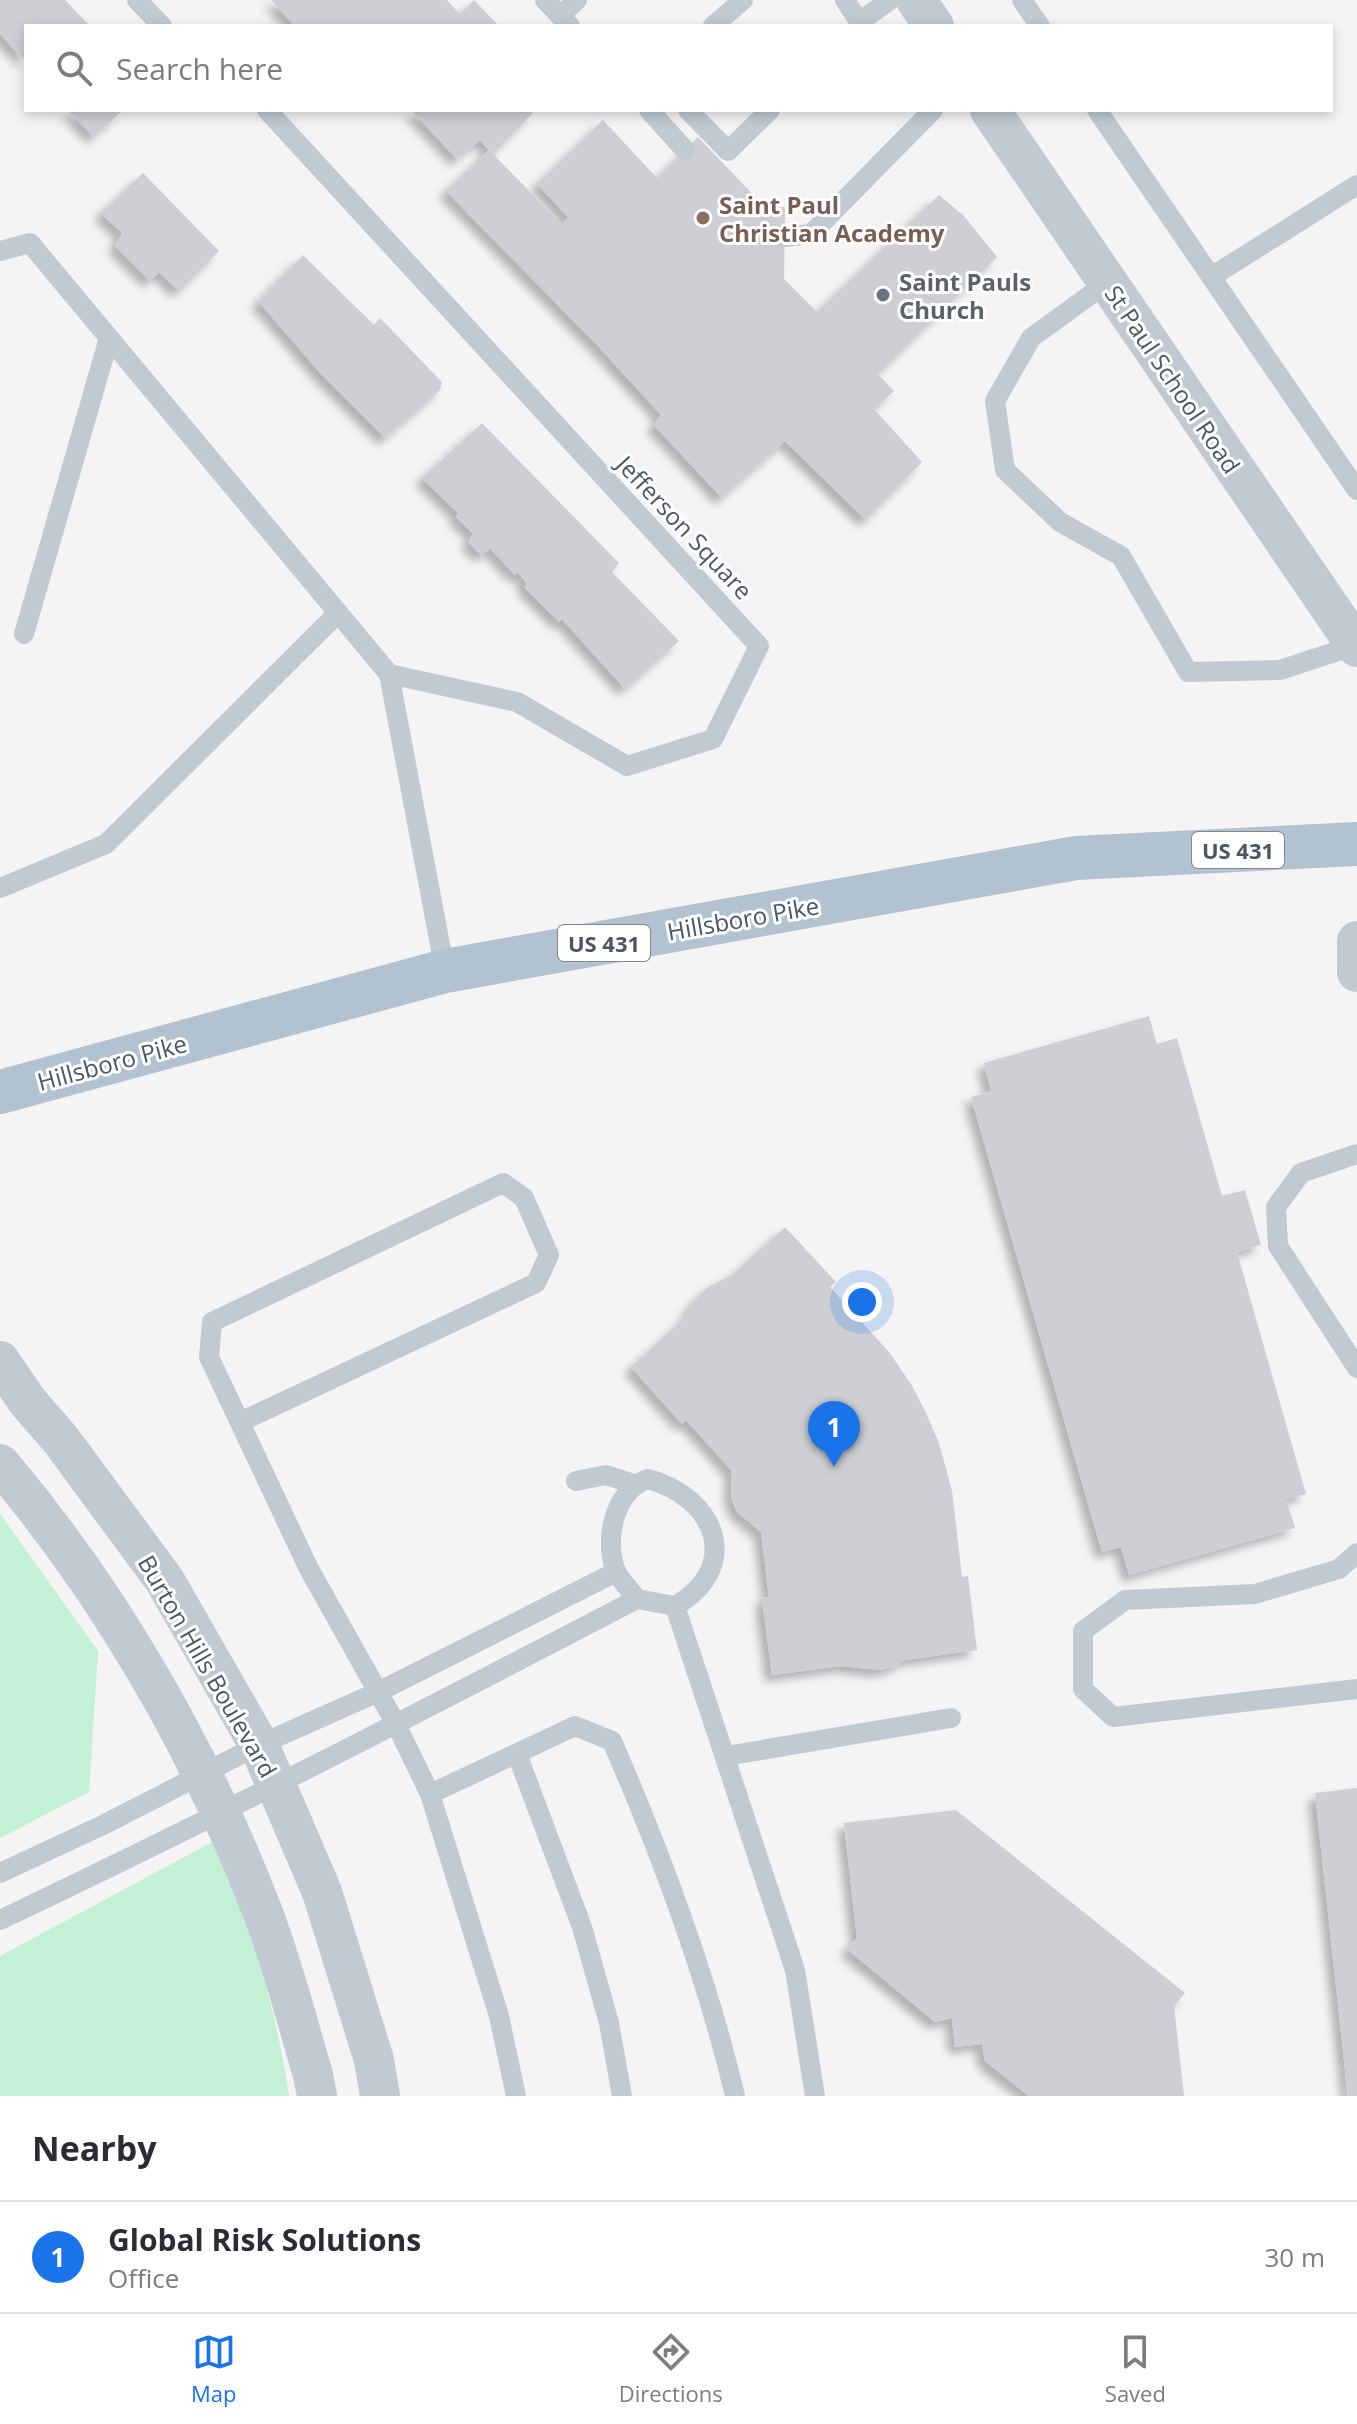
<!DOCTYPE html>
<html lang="en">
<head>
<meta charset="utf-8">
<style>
	body { margin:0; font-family:"Open Sans",sans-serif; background:#f7f7f7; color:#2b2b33 }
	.you { position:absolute; left:862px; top:1302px; width:28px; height:28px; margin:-20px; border:6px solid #fff; border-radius:50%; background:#1a73e8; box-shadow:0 0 0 12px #1a73e833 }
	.badge { display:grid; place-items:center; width:52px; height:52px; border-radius:50%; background:#1a73e8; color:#fff; font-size:26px; font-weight:700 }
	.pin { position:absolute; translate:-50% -66px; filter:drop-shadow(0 2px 4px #0008) }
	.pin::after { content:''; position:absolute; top:42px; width:28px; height:24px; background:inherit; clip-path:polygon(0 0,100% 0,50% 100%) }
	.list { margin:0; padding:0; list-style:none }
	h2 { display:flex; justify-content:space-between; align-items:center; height:104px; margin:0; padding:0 32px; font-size:34px }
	h2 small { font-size:26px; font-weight:400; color:#7c7c81 }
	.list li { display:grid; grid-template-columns:52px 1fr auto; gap:24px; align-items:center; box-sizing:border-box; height:112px; padding:0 32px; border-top:2px solid #e1e1e2 }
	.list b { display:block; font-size:30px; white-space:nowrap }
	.list p { margin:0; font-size:26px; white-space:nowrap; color:#7c7c81 }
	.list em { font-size:26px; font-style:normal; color:#7c7c81 }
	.icon { flex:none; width:44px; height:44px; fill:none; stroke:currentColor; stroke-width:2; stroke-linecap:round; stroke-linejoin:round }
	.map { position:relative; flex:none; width:1357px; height:2096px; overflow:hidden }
	.search { position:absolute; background:#fff; box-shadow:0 4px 12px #0003; left:24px; right:24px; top:24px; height:88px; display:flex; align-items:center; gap:20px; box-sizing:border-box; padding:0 28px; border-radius:0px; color:#7c7c81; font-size:30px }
	.sheet { height:216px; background:#fff }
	nav { display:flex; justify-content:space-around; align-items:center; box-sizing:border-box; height:112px; border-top:2px solid #e1e1e2; background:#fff; font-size:22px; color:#7c7c81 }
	nav a { display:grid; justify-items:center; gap:4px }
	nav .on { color:#1a73e8 }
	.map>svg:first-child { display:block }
	.green { fill:#c3f1d5 }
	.building { fill:#cdcfd5; filter:url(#shadow) }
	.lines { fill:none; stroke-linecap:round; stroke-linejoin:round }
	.lane { stroke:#c1cad2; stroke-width:20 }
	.street { stroke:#c1cad2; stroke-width:40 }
	.primary { stroke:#b3c2d1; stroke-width:44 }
	.education-dot { fill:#8d6e63; stroke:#fff; stroke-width:3 }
	.worship-dot { fill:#6b7280; stroke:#fff; stroke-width:3 }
	.labels { text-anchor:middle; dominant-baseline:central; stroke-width:6; stroke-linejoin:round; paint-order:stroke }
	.shield { fill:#fff; stroke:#808990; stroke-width:2 }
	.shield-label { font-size:22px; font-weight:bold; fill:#4a5661 }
	.education-label { font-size:24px; font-weight:bold; fill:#785e54; stroke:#fff; text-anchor:start }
	.worship-label { font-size:24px; font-weight:bold; fill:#5b616d; stroke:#fff; text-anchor:start }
	.street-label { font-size:24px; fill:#4a5661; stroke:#fff }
</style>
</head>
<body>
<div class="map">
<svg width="1357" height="2096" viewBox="0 0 1357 2096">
	<defs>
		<filter id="shadow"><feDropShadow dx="-7" dy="7" stdDeviation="4" flood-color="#0004"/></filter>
	</defs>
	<rect width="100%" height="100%" fill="#f5f3f3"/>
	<g class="green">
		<polygon points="0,1514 98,1651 89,1792 0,1838"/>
		<path d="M216,1840c34,82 60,168 73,256h-289v-140z"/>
	</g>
	<g class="building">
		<polygon points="0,0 65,0 90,26 26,26 26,61 0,34"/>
		<polygon points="271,0 447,0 460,14 474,0 499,26 295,26"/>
		<polygon points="68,110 123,110 94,137"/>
		<polygon points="411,110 530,110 533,113 493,154 562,224 568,217 537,184 603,120 657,178 698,137 765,207 785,207 784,279 817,312 939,195 964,216 997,257 878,374 894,391 874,409 922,462 866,520 785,441 722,498 654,425 661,415 599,347 446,191 489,150 480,140 457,159"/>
		<polygon points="143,173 219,251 179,291 159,272 150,281 115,246 122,233 101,213"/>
		<polygon points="303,255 374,325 380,318 442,382 440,390 385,438 322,375 258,301"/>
		<polygon points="482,423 619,563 612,572 679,641 625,689 562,619 559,622 524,587 527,584 518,572 515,575 490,548 482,556 468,542 473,534 456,517 458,513 422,478"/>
		<polygon points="1149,1016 1157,1044 1177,1038 1222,1196 1245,1190 1261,1245 1237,1252 1306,1494 1286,1499 1295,1528 1129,1575 1121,1547 1102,1552 971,1097 991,1091 984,1063"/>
		<polygon points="785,1227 836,1282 830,1287 889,1352 911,1384 925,1411 939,1443 952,1491 962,1577 968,1576 977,1650 904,1660 895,1666 880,1670 841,1666 772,1675 762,1598 769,1597 761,1532 737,1512 731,1497 731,1470 686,1420 682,1424 631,1367 685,1318 690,1307 700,1294 710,1286 732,1275"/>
		<polygon points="1357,1788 1357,2096 1348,2096 1315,1793"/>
		<polygon points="956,1810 1185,1993 1174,2006 1184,2096 1029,2096 985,2061 982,2044 955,2047 952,2018 935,2022 847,1949 857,1938 844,1823"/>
	</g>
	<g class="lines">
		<g class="lane">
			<polyline points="137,0 162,26"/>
			<polyline points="545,0 570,26"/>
			<polyline points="845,0 859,22 890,0"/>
			<polyline points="1022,0 1040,26"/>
			<polyline points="560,16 577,0"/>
			<polyline points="713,26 743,0"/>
			<polyline points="267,110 759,646 713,739 627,766 517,702 389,674"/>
			<polyline points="649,110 685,150"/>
			<polyline points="688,110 728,151 770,110"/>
			<polyline points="1097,110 1357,490"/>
			<polyline points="785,237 811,234 933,110"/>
			<polyline points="0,251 30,243 389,674 445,971"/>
			<polyline points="1211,277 1357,185"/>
			<polyline points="1108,282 1031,338 995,401 1005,470 1060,522 1121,556 1188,672 1280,670 1356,645"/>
			<polyline points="24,634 109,338"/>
			<polyline points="0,888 106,844 338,613"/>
			<polyline points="1357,1154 1301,1173 1276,1207 1278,1246 1357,1368"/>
			<polyline points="240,1422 536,1283 549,1255 524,1198 503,1183 212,1322 209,1357 309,1569 396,1724 430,1794 499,2016 516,2096"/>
			<path d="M648,1479c67,18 96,87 27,127l-38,-7c-7,-9 -18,-20 -22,-30 -11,-32 0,-79 33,-90z"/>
			<polyline points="576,1481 606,1475 634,1484"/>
			<polyline points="1357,1553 1339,1569 1255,1594 1125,1600 1083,1631 1083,1689 1113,1717 1357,1689"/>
			<polyline points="675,1606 795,1970 815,2096"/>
			<polyline points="517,1754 582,1927 609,2023 622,2096"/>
			<polyline points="726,1756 951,1718"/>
			<path d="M430,1794l145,-68 37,15c50,115 94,232 123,355"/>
			<polyline points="0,1873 103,1825 259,1745 378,1692 616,1572"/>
			<path d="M0,1920c215,-102 426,-211 637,-321"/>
		</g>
		<g class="street">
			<polyline points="916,0 934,26"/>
			<polyline points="990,110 1357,647"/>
			<polyline points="1357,941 1357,972"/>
			<polyline points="0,1361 28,1402 61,1440 165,1581 259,1745 322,1892 374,2060 380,2096"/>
			<path d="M0,1464c112,132 201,288 263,449 20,52 34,108 50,162l4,21"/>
		</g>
		<polyline class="primary" points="0,1092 445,971 1076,858 1357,844"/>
	</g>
	<circle class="education-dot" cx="703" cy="218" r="8"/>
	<circle class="worship-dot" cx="883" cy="295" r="8"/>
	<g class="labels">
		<g class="shield">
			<rect x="1192" y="832" width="92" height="36" rx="6"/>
			<rect x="558" y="925" width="92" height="36" rx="6"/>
		</g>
		<g class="shield-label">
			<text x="1238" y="850">US 431</text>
			<text x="604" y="943">US 431</text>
		</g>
		<g class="education-label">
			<text x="719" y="204">Saint Paul<tspan x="719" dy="28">Christian Academy</tspan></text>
		</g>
		<g class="worship-label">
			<text x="899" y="281">Saint Pauls<tspan x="899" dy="28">Church</tspan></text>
		</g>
		<g class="street-label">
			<text transform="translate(1173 379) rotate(56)">St Paul School Road</text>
			<text transform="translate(685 527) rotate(47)">Jefferson Square</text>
			<text transform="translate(743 918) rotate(-10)">Hillsboro Pike</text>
			<text transform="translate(112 1062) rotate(-15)">Hillsboro Pike</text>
			<text transform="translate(208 1666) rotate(60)">Burton Hills Boulevard</text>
		</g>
	</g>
</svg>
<div class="you"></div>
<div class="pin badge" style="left:834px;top:1467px">1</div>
<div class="search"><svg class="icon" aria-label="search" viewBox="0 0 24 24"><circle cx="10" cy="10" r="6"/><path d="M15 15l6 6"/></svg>Search here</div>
</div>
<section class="sheet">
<h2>Nearby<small></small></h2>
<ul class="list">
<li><span class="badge">1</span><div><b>Global Risk Solutions</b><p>Office</p></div><em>30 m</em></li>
</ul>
</section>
<nav>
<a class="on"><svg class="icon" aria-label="map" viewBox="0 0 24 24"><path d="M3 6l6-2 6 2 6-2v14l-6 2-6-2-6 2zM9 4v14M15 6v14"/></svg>Map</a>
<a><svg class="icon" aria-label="directions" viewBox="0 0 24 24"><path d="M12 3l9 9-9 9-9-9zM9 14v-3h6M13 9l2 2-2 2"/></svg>Directions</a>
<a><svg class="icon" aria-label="saved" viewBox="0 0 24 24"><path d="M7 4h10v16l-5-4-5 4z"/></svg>Saved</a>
</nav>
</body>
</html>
